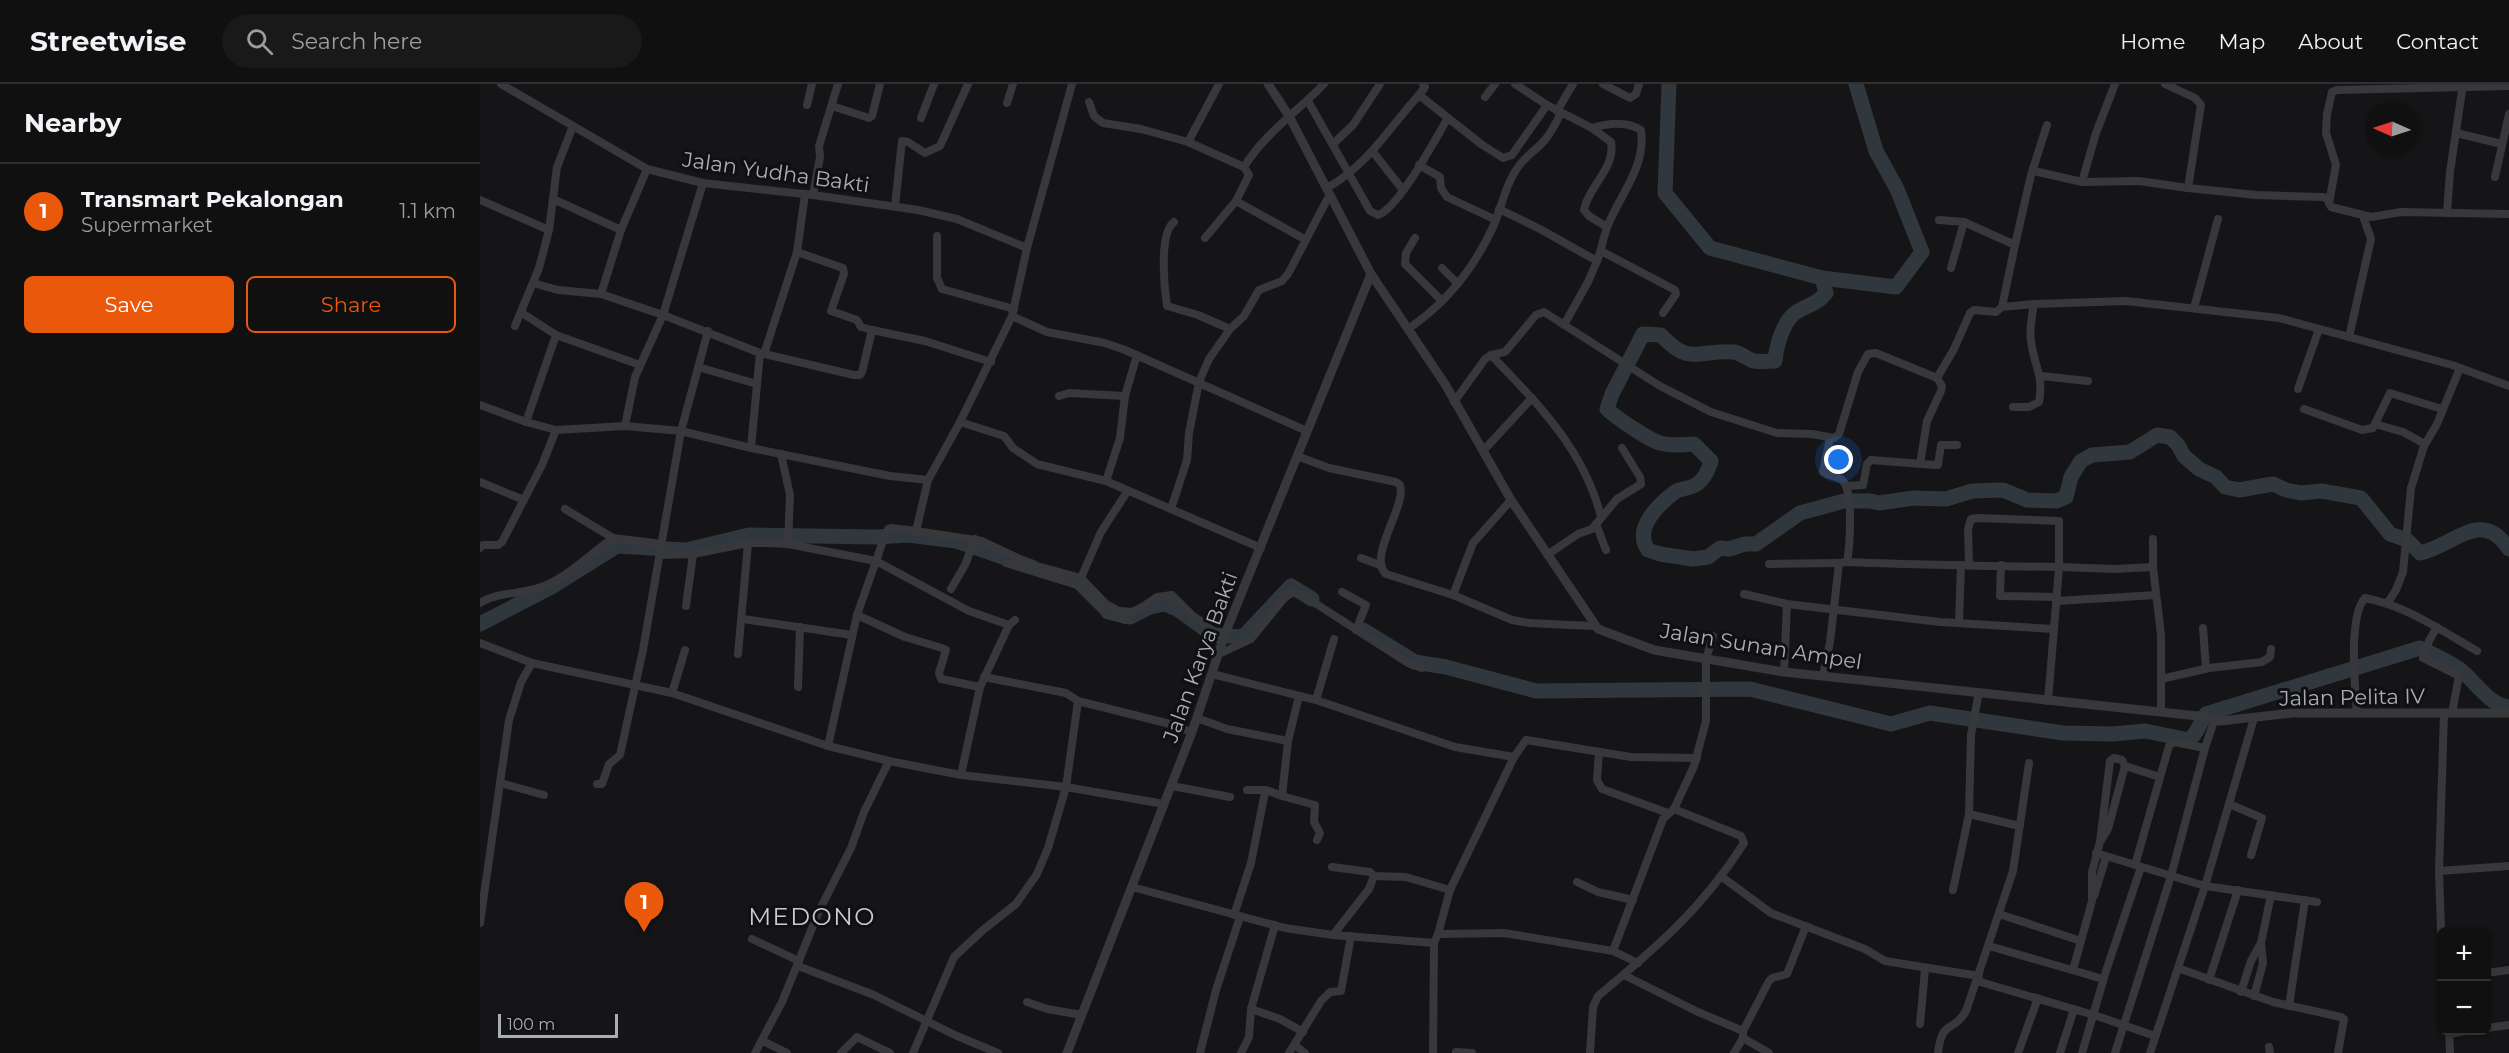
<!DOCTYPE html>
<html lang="en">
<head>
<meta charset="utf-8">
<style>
	body { margin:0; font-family:Montserrat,sans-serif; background:#19191a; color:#f1f3f6 }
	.controls { position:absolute; right:18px; bottom:18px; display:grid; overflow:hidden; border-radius:9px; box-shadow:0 2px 4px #0004 }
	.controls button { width:54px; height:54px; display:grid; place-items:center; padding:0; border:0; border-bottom:2px solid #303031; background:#101011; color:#f1f3f6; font:30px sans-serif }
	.compass { position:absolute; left:1885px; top:18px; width:54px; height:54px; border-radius:50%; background:#101011; box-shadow:0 2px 4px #0004; rotate:273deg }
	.scale { position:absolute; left:18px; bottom:15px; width:120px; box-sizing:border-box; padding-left:6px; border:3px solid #a9adb6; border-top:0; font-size:16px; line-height:21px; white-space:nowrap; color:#a9adb6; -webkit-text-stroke:4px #101012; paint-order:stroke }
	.you { position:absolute; left:1359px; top:376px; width:21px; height:21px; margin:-15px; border:4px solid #fff; border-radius:50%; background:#1a73e8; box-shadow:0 0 0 9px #1a73e833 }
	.badge { display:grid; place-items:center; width:39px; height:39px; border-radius:50%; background:#ea580c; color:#fff; font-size:20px; font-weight:700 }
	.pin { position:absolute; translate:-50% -50px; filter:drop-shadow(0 2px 3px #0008) }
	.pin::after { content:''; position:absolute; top:32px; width:21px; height:18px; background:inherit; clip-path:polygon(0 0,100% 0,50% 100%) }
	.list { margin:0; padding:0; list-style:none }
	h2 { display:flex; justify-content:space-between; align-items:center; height:78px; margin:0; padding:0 24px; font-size:26px }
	h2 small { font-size:20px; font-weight:400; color:#9c9d9f }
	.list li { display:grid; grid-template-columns:39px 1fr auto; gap:18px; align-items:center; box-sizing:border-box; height:96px; padding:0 24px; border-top:2px solid #303031 }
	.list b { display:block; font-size:22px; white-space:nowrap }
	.list p { margin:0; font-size:20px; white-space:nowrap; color:#9c9d9f }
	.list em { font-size:20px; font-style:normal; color:#9c9d9f }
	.actions { display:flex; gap:12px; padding:18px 24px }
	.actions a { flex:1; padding:14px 0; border:2px solid #ea580c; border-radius:9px; text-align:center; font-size:21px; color:#ea580c }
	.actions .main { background:#ea580c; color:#fff }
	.icon { flex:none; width:33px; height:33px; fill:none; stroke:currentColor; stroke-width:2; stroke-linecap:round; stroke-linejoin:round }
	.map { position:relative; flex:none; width:2029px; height:969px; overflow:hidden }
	header { display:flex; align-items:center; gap:36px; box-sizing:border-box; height:84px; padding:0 30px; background:#101011; border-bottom:2px solid #303031 }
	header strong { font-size:28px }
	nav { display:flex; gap:33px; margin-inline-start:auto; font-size:21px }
	.search { width:420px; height:54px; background:#19191a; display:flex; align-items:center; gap:15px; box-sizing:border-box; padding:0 21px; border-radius:33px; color:#9c9d9f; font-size:22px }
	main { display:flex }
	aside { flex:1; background:#101011 }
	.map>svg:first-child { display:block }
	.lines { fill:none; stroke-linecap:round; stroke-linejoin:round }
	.river { stroke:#30383e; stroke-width:15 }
	.minor { stroke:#37383c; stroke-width:8 }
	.tertiary { stroke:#37383c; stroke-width:9 }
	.labels { text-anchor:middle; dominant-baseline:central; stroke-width:6; stroke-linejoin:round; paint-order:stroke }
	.street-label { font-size:21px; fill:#a9adb6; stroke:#101012 }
	.quarter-label { font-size:24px; letter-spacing:1.5px; fill:#c9ccd2; stroke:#101012 }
</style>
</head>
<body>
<header>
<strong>Streetwise</strong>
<div class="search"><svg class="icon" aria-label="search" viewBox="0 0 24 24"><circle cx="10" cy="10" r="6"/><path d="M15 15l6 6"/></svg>Search here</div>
<nav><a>Home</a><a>Map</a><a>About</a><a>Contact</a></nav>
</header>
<main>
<aside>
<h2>Nearby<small></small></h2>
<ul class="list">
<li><span class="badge">1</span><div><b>Transmart Pekalongan</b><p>Supermarket</p></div><em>1.1 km</em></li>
</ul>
<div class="actions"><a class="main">Save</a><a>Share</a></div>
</aside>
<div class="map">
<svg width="2029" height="969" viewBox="0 0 2029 969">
	<rect width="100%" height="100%" fill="#151517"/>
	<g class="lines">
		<g class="river">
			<polyline points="1189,0 1185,109 1230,164 1342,194 1416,203 1442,168 1417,105 1396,67 1376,0"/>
			<path d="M1342,194l4,15c-9,12 -20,12 -31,20 -12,9 -19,34 -20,48 -8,0 -17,2 -24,-1 -5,-2 -11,-7 -17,-8 -36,-3 -44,15 -73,-17l-18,-1 -31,60 -5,15c8,8 42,31 53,34 11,3 22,2 34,1l17,17c-2,8 -7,18 -14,23 -7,5 -16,4 -22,8 -16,12 -42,36 -27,58l12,4 33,5 15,-2 12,-9 9,1 16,-5h11l44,-31 44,-12h26l9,2 35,-5 32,1 26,-8 31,-1 24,10 29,1 10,-4 5,-20 10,-16 11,-6 38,-3 27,-17 13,2 8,8 6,11 15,13 17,8 9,10 14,3 34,-6 13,6 15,3 20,-2 40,7 29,36 17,6 13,13c34,-7 61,-46 89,-4"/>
			<polyline points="628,528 650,533 670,523 685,520 697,525 733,551 763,553 811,502 832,515"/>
			<polyline points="0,540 75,501 137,462 206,466 269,451 397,453 428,451 476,457 552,483"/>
			<path d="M883,546l52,32 31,5 90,24 214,-2 141,35 39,-11 133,20 50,1 32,-3 44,9c10,-8 10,-17 17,-26l214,-66c13,6 26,12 38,20 16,11 30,37 51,39"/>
		</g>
		<g class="minor">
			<polyline points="21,0 167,85 223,99 333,111 438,126 477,135 547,164"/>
			<polyline points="1035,0 1067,21"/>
			<polyline points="1123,0 1150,14 1156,10 1159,0"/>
			<polyline points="1635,0 1616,49 1602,98 1659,97 1708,104"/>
			<polyline points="1685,0 1715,14 1721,21 1708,104 1776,111 1842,113 1847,114 1851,123 1891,133 1921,128 2029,130"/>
			<polyline points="939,11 945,3 943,0"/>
			<polyline points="1005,13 1015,0"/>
			<path d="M828,17l62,110 8,4c21,-7 57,-76 70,-97"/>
			<polyline points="609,18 614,32 623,39 661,45 708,58 739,0"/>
			<polyline points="527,19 533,0"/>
			<polyline points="327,21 332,0"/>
			<polyline points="352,22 389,34 392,32 400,0"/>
			<polyline points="1077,27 1093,0"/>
			<polyline points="441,34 454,0"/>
			<path d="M1112,44c16,-5 35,-7 49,2 5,37 -20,63 -33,95 -5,12 -6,24 -11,36"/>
			<polyline points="1976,49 2022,60"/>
			<path d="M708,58l56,25c21,-34 53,-55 80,-83"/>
			<polyline points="853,60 873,41 900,0"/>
			<polyline points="893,68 923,106"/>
			<polyline points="939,81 960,93 961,104 967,113 1016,136"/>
			<polyline points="1554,87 1602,98"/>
			<polyline points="2015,93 2029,30"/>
			<path d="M847,104c43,-25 60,-58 92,-93l62,49 22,14 9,-3 35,-50 45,23 19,14c5,26 -23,45 -27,68l5,6 18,11"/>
			<polyline points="333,111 340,73 339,62 358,0"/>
			<polyline points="73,115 141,146"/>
			<polyline points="0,116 69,146"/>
			<polyline points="756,117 826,156"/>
			<polyline points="1849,119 1856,81 1846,49 1847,30 1852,8 1857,6 2029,2"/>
			<polyline points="415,122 422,57 428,58 445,69 460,62 488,0"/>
			<polyline points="1019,125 1060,145 1117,177 1108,198 1084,241"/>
			<polyline points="1967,129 1970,88 1983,0"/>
			<path d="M694,138c-15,11 -10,65 -7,84l31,9 32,14"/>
			<polyline points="457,152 457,194 462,205 534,225"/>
			<polyline points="725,154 756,117 769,91 764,83"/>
			<polyline points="935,154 926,169 925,180 962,217"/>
			<polyline points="1535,161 1551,91 1567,41"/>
			<polyline points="1121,167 1195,206 1196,210 1183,229"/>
			<polyline points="317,168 363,184 364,190 351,227 377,236 381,243 392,246"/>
			<polyline points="962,184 978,200"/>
			<polyline points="1471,184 1484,138"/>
			<polyline points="53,199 78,206 121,210 183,231 223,99"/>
			<polyline points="121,210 141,146 167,85"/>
			<polyline points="1522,223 1554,220 1646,217 1799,234 1972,281 2029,302"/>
			<polyline points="1714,224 1738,135"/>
			<polyline points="42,229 76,251 46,338"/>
			<polyline points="532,232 547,164 592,0"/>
			<polyline points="35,242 59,184 69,146 77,83 93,42"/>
			<path d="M928,245c37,-25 66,-61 85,-102 9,-20 12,-42 25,-60 7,-10 18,-17 26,-26 7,-8 12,-18 17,-28"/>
			<polyline points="76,251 160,281"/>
			<polyline points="1869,253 1891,155 1883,132"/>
			<polyline points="284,270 317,168 325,110"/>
			<path d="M1011,271c47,49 93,94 110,162"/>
			<polyline points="218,283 277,300"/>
			<polyline points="1561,292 1608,297"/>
			<polyline points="1818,305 1839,245"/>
			<polyline points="579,312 589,309 645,312"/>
			<polyline points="974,318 1005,275 1011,271 1025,268 1056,231 1064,228 1180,302 1231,328 1297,349 1332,350 1354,354 1359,350 1378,288 1388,270 1396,269 1457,294 1474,265 1490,229 1494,226 1516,228 1522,223 1535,161 1484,138 1459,136"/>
			<polyline points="0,321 46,338 76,346 145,342 201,347 271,364 410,392 448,396 480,338 532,232 567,248 625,259 645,266 827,347"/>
			<path d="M1533,323h16l10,-5c5,-27 -5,-36 -8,-61 -2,-13 1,-25 3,-37"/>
			<polyline points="1824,325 1882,346 1893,344 1910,309 1962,325"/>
			<polyline points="480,338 524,352 533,364 557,380 626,397 781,464"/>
			<polyline points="1895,340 1923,348 1945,360"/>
			<polyline points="145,342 155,293 183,231 280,269 374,291 380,291 382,288 392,246 445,257 511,278"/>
			<polyline points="271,364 280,269"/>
			<polyline points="1003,367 1052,314"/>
			<polyline points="301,370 310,411 308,460"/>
			<path d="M817,372l32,12 67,14 4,3c7,21 -33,71 -14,89l67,21 59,25 18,3 63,3"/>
			<polyline points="1440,380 1447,337 1461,307 1462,302 1457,294"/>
			<polyline points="626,397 640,354 645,312 657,271"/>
			<polyline points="0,398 44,416"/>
			<polyline points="1366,402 1383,401 1387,380 1391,376 1455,381 1458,381 1461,361 1477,361"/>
			<polyline points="85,425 133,454 182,460"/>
			<polyline points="691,425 707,376 709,349 719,298 729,275 750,245 764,232 779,206 802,197 808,190 850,110"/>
			<polyline points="1116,440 1126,466"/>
			<polyline points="436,447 502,457 550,480 601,494 626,520 639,527 655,528 677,513 692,511 714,533 724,539"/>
			<polyline points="1673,455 1673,483 1681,551 1681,628"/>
			<polyline points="0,464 3,461 18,461 22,458 62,381 76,346"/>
			<polyline points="180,471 213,470 268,459 288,459 308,460 396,477 489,527 529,541"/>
			<polyline points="1067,471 1098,450 1112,445 1137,415 1161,400 1160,393 1142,364"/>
			<polyline points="881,474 900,481"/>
			<polyline points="526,479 597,501 627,531 645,536"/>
			<polyline points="1289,480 1359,479"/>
			<polyline points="1489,480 1488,445 1491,435 1498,434 1579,437 1579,483 1636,485 1673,483"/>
			<polyline points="1521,481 1520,512 1577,513"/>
			<polyline points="600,496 621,448 647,408"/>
			<polyline points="471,505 485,481 495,455"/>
			<polyline points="862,508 886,521 876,546"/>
			<polyline points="1264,510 1307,520 1304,588"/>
			<polyline points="973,511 993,459 1031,416"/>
			<polyline points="1577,517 1676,511"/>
			<path d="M0,519c18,-12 43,-8 64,-17 25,-10 46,-32 69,-48"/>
			<path d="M1307,520l153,18 114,7 5,-62c-71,-1 -142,-2 -212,-5"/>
			<polyline points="1907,520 1916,506 1923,488 1931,404 1944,362 1957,340 1980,284"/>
			<polyline points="206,522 213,470"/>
			<polyline points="377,531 425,553 462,564 466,566 459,589 461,595 500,603"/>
			<polyline points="263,535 372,551"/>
			<polyline points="1479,539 1481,481"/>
			<polyline points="1957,543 1949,557 1943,574 1979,592 1972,629"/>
			<polyline points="1723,544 1726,585"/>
			<polyline points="0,559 52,579 192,609 348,662 409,677 481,691 586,703 684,720"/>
			<polyline points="258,570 268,459"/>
			<polyline points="737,571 771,555 805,513 814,508 824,512 928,579 942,584"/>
			<polyline points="732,590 836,616 975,663 1034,673 1046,656 1151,673 1217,674"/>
			<path d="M1343,592l7,-34 9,-79 8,-1c3,-16 6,-67 -3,-80 -5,-7 -15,-5 -21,-10l7,-34"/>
			<polyline points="504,593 586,609 598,617"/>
			<polyline points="1681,595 1729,584 1782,578 1790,573 1791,565"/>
			<polyline points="318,603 320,543"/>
			<polyline points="1499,608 1491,651 1489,730 1540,742"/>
			<polyline points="192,609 205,566"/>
			<polyline points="836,616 854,555"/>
			<polyline points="1568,617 1574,545"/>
			<path d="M1877,629c-2,-25 -9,-97 8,-115 40,7 77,33 112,53"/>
			<polyline points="717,634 747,645 808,657"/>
			<polyline points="348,662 377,531 403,457 408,445 411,444 436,447 448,396"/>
			<polyline points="1119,668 1117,696 1122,705 1188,729"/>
			<polyline points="1645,682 1680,693"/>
			<polyline points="481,691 500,603 529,541 535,536"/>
			<polyline points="20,699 64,711"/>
			<polyline points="117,700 122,700 129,680 140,671 163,566 201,347 228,247"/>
			<polyline points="692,702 750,713"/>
			<polyline points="767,706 786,706"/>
			<polyline points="802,712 835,721 834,738 840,749 837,756"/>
			<polyline points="1749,720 1782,734 1771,771"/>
			<polyline points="1616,769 1725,802 1837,818"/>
			<polyline points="1655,781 1689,662 1694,658 1725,664 1734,637"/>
			<polyline points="852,783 890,788 894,792 889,805 853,851"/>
			<polyline points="1959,787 2029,782"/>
			<polyline points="894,792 926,793 970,806"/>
			<polyline points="1242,793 1291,829 1385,865 1405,877 1499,892"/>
			<polyline points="1097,798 1118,808 1153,816"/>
			<polyline points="652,803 805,844 853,851 954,859"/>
			<polyline points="1473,806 1489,730"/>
			<polyline points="1614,812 1626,773"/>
			<polyline points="1519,830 1601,857"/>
			<polyline points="754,831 771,779 785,708 789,707 802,712 808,657 819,612"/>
			<polyline points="0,839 29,636 41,598 52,579"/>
			<polyline points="958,850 970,806 1034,673"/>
			<polyline points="272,855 319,877"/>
			<polyline points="1509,862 1623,895"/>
			<polyline points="1133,867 1158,879"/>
			<polyline points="1962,874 1959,787 1964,629"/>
			<polyline points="318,882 394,911 477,952 518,969"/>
			<polyline points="1698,884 1793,918 1861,933 1864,935 1858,969"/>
			<polyline points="1593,886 1612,817 1612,788 1620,758 1630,677 1634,674 1642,676 1645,682 1628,745 1620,758"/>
			<polyline points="2006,889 2029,886"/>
			<polyline points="1144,891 1218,928 1263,947"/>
			<polyline points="1729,896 1758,806"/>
			<polyline points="1497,897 1614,931 1675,952"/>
			<polyline points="1761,908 1771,877 1781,859 1791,811"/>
			<polyline points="1774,912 1783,879 1781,859"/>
			<polyline points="547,918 567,925 602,931"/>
			<polyline points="1809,922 1825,816"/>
			<polyline points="771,925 800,935 823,948"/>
			<polyline points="1440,940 1445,885"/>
			<polyline points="2006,944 2029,941"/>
			<polyline points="1969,946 1970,969"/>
			<polyline points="1969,950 1992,946"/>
			<polyline points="283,957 307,969"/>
			<polyline points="815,961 825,969"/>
			<polyline points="1789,963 1790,969"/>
			<polyline points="976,968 992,969"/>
			<polyline points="275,969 302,918 339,827 371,764 384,728 409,677"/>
			<polyline points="361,969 377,953 410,969"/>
			<polyline points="433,969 474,873 503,846 536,820 557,790 568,764 586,703 598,617 686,639 712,648"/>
			<polyline points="720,969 736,906 760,833"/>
			<polyline points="761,969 769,953 771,925 795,841"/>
			<polyline points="809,969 841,917 850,908 861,907 871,852"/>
			<polyline points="953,969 954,859 958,850 1024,849 1133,867 1183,735 1194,725"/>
			<path d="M1110,969l3,-46 5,-11c59,-49 104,-87 146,-153l-3,-7 -67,-27 20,-43 12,-45v-62l7,-23"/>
			<polyline points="1254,969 1263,954"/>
			<polyline points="1289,969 1263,954 1263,947 1289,897 1292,894 1307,890 1326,842"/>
			<path d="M1458,969c4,-35 15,-19 28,-42l47,-140 16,-108"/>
			<polyline points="1538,969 1558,914"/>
			<polyline points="1580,969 1594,925"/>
			<polyline points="1602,969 1626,887 1661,783"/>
			<polyline points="1635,969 1691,792 1725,664"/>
			<polyline points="1670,969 1725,802 1774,634"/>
		</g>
		<g class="tertiary">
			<polyline points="788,0 809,32 891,190 965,300 1031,416 1118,545 1174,566 1304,588 1718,632 1740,637 1813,629 2029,629"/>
			<polyline points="587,969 712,648 745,550 891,190"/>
		</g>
	</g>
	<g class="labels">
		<g class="street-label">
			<text transform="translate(296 88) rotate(8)">Jalan Yudha Bakti</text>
			<text transform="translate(1281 562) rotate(9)">Jalan Sunan Ampel</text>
			<text transform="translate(720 573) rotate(-70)">Jalan Karya Bakti</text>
			<text transform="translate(1872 613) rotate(-1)">Jalan Pelita IV</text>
		</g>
		<g class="quarter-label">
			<text x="332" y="832">MEDONO</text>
		</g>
	</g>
</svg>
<div class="controls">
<button>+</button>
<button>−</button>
</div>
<svg class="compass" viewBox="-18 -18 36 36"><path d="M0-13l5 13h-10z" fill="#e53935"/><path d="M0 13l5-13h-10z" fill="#9c9d9f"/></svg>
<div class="scale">100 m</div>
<div class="you"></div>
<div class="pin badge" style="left:164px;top:848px">1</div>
</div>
</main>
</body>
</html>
